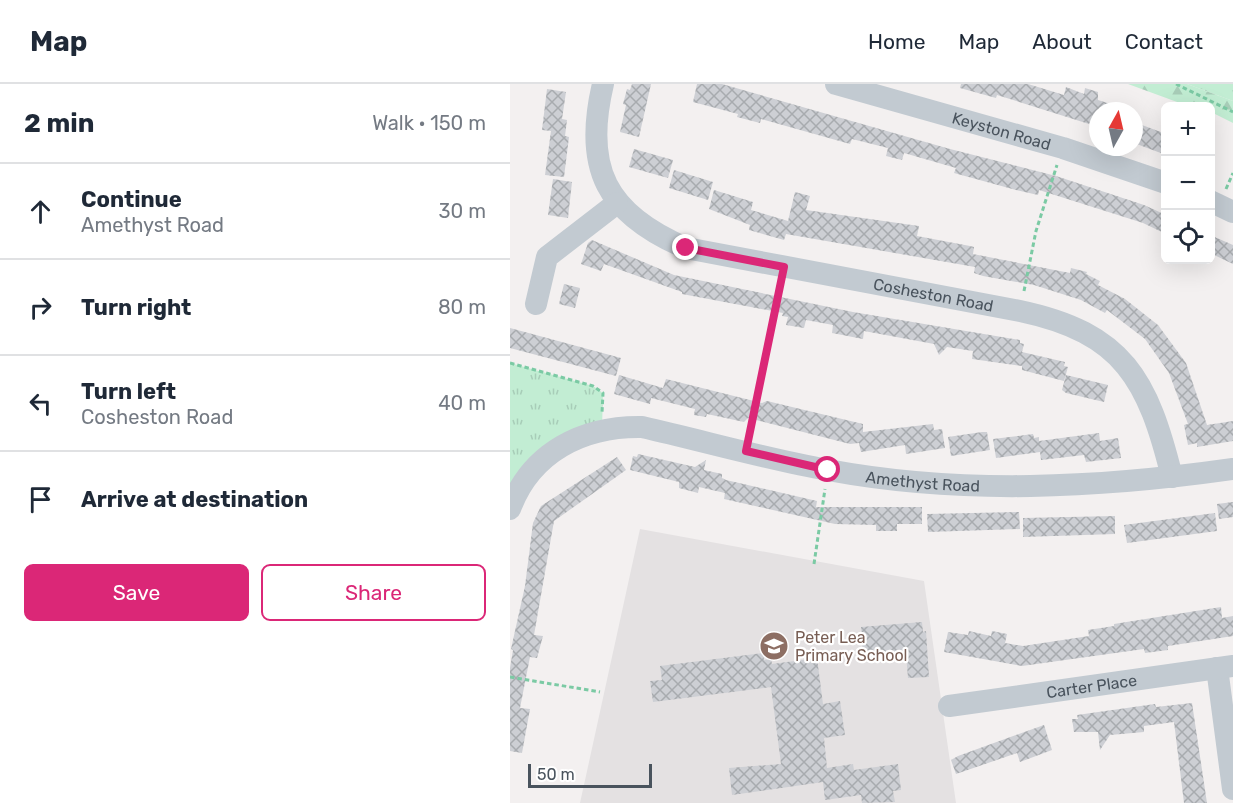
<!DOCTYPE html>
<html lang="en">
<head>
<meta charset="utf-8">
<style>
	body { margin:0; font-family:Rubik,sans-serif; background:#f2f2f3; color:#1f2937 }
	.controls { position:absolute; right:18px; top:18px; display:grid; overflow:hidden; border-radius:9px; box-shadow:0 6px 24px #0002 }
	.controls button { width:54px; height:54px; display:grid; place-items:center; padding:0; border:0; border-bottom:2px solid #e0e1e3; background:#fff; color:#1f2937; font:30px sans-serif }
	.compass { position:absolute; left:579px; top:18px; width:54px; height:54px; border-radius:50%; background:#fff; box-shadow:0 6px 24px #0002; rotate:8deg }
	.scale { position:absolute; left:18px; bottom:15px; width:124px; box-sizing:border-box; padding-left:6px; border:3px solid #49535d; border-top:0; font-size:16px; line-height:21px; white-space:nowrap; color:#49535d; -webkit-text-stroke:4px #fff; paint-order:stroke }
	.stop { position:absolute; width:18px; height:18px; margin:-14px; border:4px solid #db2777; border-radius:50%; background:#fff }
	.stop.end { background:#db2777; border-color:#fff; box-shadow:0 2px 6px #0008 }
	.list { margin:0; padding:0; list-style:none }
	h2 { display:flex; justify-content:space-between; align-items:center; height:78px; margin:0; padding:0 24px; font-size:26px }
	h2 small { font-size:20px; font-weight:400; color:#747a83 }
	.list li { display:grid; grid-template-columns:39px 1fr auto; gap:18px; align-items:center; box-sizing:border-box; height:96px; padding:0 24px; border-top:2px solid #e0e1e3 }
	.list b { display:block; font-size:22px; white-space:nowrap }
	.list p { margin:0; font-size:20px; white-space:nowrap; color:#747a83 }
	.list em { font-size:20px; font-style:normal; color:#747a83 }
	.actions { display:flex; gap:12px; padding:18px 24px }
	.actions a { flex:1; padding:14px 0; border:2px solid #db2777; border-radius:9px; text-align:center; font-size:21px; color:#db2777 }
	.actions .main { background:#db2777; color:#fff }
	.icon { flex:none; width:33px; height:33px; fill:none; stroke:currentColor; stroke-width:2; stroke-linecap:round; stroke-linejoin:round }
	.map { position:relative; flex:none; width:723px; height:719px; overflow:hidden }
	header { display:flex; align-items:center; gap:36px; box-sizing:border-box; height:84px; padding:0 30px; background:#fff; border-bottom:2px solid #e0e1e3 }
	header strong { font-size:28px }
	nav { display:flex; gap:33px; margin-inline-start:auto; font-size:21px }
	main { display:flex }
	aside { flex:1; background:#fff }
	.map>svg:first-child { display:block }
	.education { fill:#e4e1e2 }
	.grass { fill:url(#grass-tufts) }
	.forest { fill:url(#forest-firs) }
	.building { fill:url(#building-cross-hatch) }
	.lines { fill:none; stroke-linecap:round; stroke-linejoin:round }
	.path { stroke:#7bcaa4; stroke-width:3; stroke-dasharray:4.5 3; stroke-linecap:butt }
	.minor { stroke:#c2cad1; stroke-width:22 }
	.route { stroke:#db2777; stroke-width:8 }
	.labels { text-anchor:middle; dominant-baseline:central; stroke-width:4.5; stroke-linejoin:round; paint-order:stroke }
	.street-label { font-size:16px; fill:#49535d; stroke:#fff }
	.education-label { font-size:16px; fill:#785e54; stroke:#fff; text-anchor:start }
</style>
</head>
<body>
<header>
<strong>Map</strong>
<nav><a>Home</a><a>Map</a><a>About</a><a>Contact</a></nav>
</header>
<main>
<aside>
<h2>2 min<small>Walk · 150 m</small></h2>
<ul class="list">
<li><svg class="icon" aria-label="ahead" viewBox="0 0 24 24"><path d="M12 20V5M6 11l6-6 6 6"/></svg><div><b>Continue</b><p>Amethyst Road</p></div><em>30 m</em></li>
<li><svg class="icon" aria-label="right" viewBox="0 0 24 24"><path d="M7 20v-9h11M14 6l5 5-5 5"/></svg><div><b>Turn right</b></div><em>80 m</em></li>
<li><svg class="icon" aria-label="left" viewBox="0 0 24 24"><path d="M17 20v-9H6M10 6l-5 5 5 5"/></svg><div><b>Turn left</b><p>Cosheston Road</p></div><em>40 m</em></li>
<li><svg class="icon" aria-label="arrive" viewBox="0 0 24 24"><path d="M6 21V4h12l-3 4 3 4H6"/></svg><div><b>Arrive at destination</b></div></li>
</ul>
<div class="actions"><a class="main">Save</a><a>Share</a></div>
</aside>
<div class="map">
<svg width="723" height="719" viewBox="0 0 723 719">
	<defs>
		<pattern id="grass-tufts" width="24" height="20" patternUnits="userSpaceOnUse" patternTransform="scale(1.5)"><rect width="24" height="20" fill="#c2edd3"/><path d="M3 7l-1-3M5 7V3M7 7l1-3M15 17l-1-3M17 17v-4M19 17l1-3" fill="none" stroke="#a8cdb8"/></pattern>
		<pattern id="forest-firs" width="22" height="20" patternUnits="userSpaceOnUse" patternTransform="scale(1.5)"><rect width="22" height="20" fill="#c2edd3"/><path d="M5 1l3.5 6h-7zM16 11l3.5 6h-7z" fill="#a8cdb8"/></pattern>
		<pattern id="building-cross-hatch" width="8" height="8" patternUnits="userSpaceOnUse" patternTransform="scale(1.5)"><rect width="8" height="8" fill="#cdcfd4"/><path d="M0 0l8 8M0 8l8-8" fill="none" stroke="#a8abaf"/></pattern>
	</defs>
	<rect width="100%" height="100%" fill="#f3f0f0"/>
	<polygon class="education" points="130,445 414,497 446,719 70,719"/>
	<g class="grass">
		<polygon points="677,0 723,0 723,17"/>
		<polygon points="0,279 83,302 93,309 92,345 0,404"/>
	</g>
	<polygon class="forest" points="618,0 677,0 723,17 723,39 701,28 700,22 678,22"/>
	<g class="building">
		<polygon points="122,0 141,0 129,53 110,48 116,21 113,20 117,5 120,6"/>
		<polygon points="187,0 212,0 440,65 546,92 634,121 656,131 656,150 633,139 529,106 528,111 506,106 444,89 446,84 394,69 392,76 376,72 378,64 342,55 340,60 251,35 250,39 227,33 228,30 183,18"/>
		<polygon points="451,0 518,0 554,11 556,3 574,10 575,4 588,8 588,16 613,24 613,27 588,27 585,36 581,36 579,40 487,11 486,14 450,4"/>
		<polygon points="37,5 56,8 52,35 57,36 55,52 59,53 54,93 35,91 41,47 32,46"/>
		<polygon points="624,38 656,50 656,71 624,59"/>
		<polygon points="124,65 163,76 158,94 119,83"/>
		<polygon points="164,86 203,98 198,116 159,104"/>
		<polygon points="43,95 62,98 58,134 38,131"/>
		<polygon points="204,106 243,118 241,126 278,137 285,108 300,112 296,126 409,142 407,152 460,162 464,163 463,170 560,189 561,184 577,188 576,190 590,197 588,201 615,215 648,241 676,279 697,341 723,337 723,357 687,363 687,359 678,361 674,341 678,340 659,289 635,255 597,226 595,229 571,216 524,201 473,192 464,189 465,183 276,150 274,156 239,146 240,141 199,125"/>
		<polygon points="700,151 723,161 723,180 700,169"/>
		<polygon points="82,156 164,191 343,228 510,256 510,259 514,260 512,268 555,278 554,282 558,283 554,297 512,286 512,282 462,275 463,267 437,263 429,271 424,260 354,247 353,255 322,249 323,241 296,236 294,244 276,241 278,233 272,232 273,229 172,210 172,208 94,180 91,187 71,180 78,159"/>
		<polygon points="54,200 70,204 65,224 49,220"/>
		<polygon points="0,244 111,274 106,292 0,264"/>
		<polygon points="109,291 153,304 156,295 252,319 257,317 353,340 353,348 423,340 424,346 432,345 435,364 396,370 395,361 351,368 349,359 340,360 238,334 234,338 197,330 196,333 184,331 185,325 141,314 140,320 104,310"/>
		<polygon points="556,291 598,301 594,318 556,309 552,306"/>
		<polygon points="472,348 477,348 480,366 441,372 438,353"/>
		<polygon points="589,349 590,357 608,354 611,374 576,378 574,371 531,376 530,368 486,374 483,355 523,350 524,354 529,353 529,357"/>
		<polygon points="128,370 185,383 196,376 194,386 212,390 212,394 216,396 307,417 306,423 412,423 412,440 387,440 387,447 366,447 366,441 325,440 214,415 215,409 189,403 188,409 169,404 169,398 120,386 123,372 127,373"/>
		<polygon points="107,373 116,386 44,437 24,551 33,552 27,574 20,573 10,624 20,625 12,669 0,667 0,584 3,566 1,565 15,502 23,439 31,422"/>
		<polygon points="723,418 723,433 709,435 707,420"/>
		<polygon points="509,428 510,445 418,448 417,430"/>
		<polygon points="705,429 707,447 617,459 614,441"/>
		<polygon points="605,432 605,450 513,453 513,434"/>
		<polygon points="711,523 712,534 723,532 723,552 658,562 658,566 635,569 634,565 512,582 434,568 438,548 458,551 459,547 481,552 482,547 497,550 495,559 513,562 579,552 578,546 604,542 604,540"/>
		<polygon points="412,538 413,548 416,547 419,593 398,594 396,570 353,573 351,543"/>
		<polygon points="253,569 254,576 261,575 262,580 307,574 313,620 330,617 335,651 314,654 317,684 343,680 344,686 388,680 391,706 383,707 385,718 352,719 351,711 315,716 313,698 222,711 219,684 271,680 261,603 143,618 140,597 152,596 150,582"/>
		<polygon points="682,619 697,719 674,719 664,638 634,642 634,648 600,651 590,666 588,648 564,648 562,635 568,635 567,631 645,620 646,623"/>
		<polygon points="534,641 542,666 510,678 507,669 446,690 441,676 448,672"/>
	</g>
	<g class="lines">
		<g class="path">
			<polyline points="666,0 723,28"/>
			<polyline points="716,105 723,89"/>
			<polyline points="514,207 526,147 547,81"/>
			<polyline points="0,279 83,302 93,309 92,329"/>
			<polyline points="239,350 270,201"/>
			<polyline points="304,480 315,405"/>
			<polyline points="0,593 90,608"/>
		</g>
		<g class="minor">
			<path id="s1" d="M93,0c-20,84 3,130 83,164l334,63c104,22 128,69 152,166"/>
			<path id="s2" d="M326,0l227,64 103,35"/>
			<polyline points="700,117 723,128"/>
			<polyline points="26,220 37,173 107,119"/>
			<path id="s3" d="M0,425c21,-57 73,-83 132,-82 62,14 124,32 186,43 134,25 271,18 405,-1"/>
			<polyline points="707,584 723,705"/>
			<path id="s4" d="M439,622l284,-40"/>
		</g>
	</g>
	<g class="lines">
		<polyline class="route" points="176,164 274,183 236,367 318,386"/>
	</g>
	<defs>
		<g id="school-disc" transform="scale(1.5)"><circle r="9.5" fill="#8d6e63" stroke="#fff"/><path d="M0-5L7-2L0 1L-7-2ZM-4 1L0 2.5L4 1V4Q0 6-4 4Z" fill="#fff"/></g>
	</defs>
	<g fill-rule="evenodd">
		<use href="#school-disc" x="264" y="562"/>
	</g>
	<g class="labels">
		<g class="street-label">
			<text stroke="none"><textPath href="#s2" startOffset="172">Keyston Road</textPath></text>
			<text stroke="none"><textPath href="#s1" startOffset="458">Cosheston Road</textPath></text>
			<text stroke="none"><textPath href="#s3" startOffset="453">Amethyst Road</textPath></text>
			<text stroke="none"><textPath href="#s4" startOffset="144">Carter Place</textPath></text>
		</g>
		<g class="education-label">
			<text x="285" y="553">Peter Lea<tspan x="285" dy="18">Primary School</tspan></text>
		</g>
	</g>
</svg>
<div class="controls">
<button>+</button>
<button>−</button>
<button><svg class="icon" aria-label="locate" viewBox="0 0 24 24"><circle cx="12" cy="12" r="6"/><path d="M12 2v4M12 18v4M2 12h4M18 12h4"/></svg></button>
</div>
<svg class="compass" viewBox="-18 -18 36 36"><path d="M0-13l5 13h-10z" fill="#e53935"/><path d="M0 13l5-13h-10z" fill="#747a83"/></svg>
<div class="scale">50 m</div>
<div class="stop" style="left:318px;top:386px"></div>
<div class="stop end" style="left:176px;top:164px"></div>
</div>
</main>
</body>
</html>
